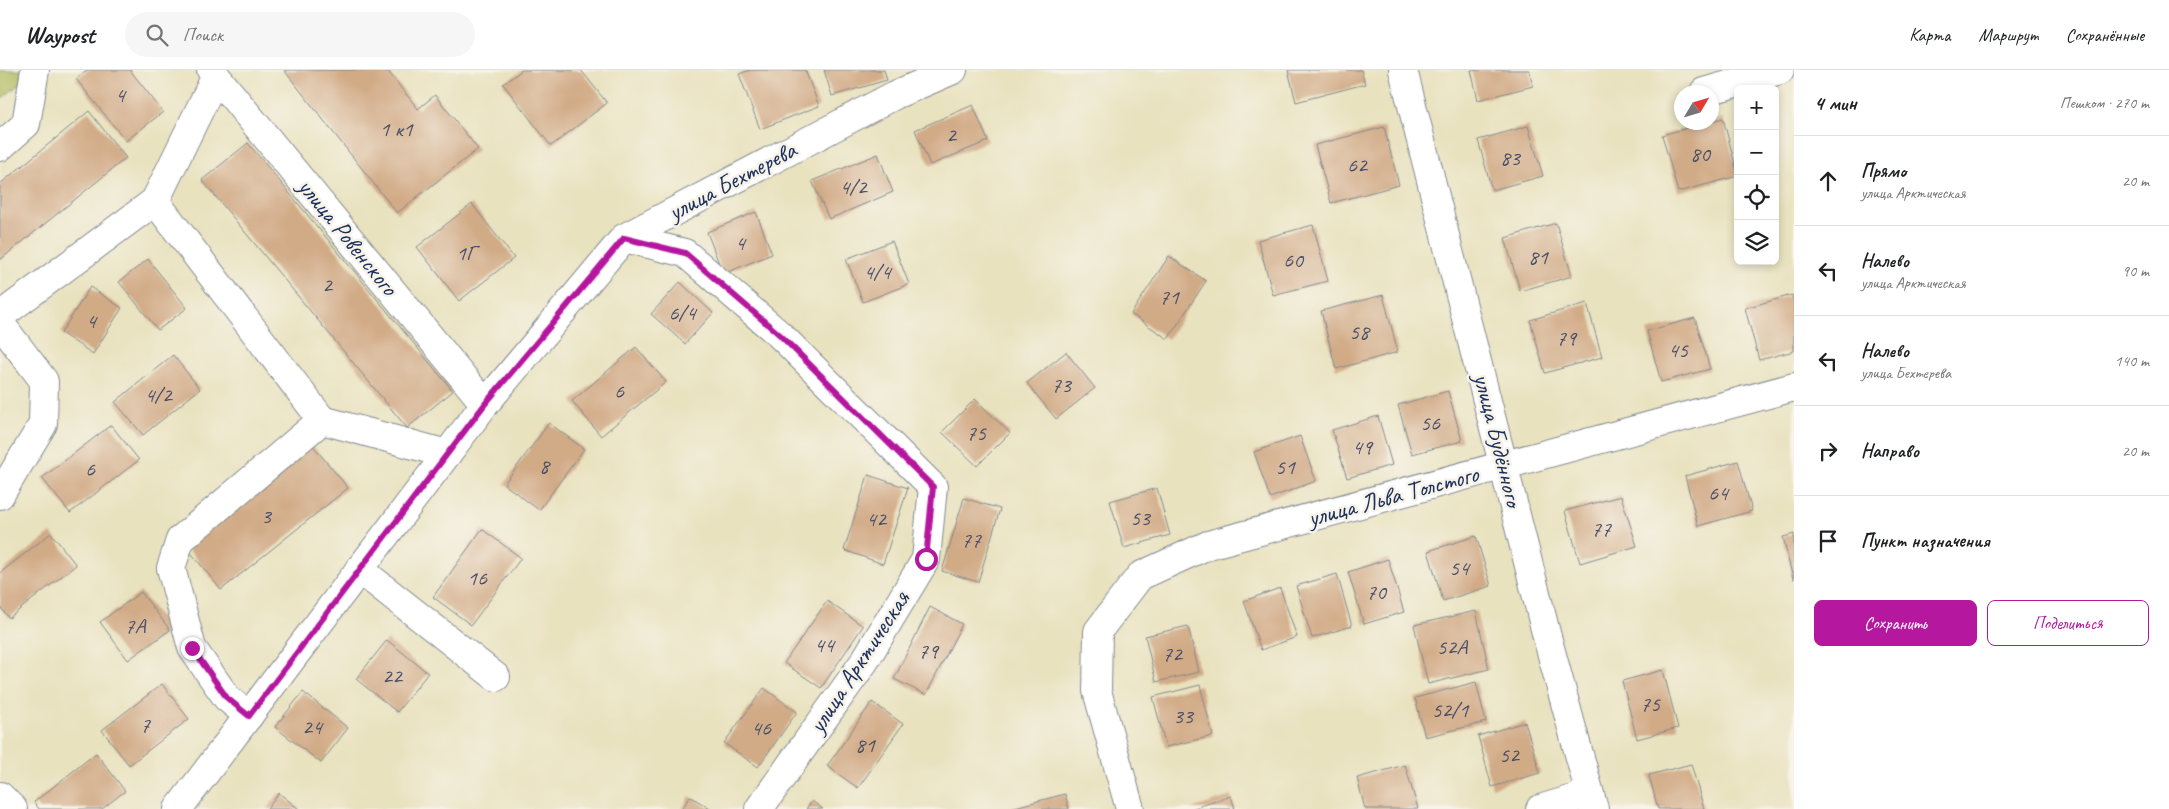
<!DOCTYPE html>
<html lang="ru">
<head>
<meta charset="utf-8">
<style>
	body { margin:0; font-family:Caveat,sans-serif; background:#f6f6f6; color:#202124 }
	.controls { position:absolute; right:15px; top:15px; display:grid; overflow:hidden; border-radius:8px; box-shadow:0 2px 8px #0003 }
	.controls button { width:45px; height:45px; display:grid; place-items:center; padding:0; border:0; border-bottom:1px solid #e0e0e0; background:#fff; color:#202124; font:25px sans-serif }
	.compass { position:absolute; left:1674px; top:15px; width:45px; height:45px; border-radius:50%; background:#fff; box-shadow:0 2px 8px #0003; rotate:52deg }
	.stop { position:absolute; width:15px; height:15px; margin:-11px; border:4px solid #b5179e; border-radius:50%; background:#fff }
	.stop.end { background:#b5179e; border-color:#fff; box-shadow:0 1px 5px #0008 }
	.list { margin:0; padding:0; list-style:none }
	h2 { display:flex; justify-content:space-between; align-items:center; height:65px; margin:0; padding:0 20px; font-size:21px }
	h2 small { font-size:16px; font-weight:400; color:#757577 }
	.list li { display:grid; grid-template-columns:32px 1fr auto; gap:15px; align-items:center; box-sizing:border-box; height:90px; padding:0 20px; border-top:1px solid #e0e0e0 }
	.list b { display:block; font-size:19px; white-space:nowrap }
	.list p { margin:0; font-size:16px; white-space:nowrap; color:#757577 }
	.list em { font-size:16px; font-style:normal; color:#757577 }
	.actions { display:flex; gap:10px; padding:15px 20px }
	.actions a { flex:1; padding:11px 0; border:1px solid #b5179e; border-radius:8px; text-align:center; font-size:18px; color:#b5179e }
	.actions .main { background:#b5179e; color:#fff }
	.icon { flex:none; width:28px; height:28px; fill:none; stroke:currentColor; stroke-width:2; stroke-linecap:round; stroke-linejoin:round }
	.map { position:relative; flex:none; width:1794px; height:739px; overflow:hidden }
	header { display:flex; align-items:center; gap:30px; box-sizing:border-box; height:70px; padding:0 25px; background:#fff; border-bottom:1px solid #e0e0e0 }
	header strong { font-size:24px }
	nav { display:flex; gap:28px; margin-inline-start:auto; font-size:18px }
	.search { width:350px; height:45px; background:#f6f6f6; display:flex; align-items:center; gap:12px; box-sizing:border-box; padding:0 18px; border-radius:28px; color:#757577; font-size:19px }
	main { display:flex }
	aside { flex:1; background:#fff }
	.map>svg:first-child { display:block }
	.green { fill:#afbb5d; stroke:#65755e }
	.building { fill:#d1aa86 }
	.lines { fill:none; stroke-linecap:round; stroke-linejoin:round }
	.minor-casing { stroke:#82888e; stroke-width:30 }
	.minor { stroke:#fff; stroke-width:28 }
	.route { stroke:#b5179e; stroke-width:6 }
	.labels { text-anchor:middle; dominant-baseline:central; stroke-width:5; stroke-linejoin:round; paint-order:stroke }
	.number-label { font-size:22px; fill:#484e68 }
	.street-label { font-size:25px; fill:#1b2f5e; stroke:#f7f3e8 }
</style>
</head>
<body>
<header>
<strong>Waypost</strong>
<div class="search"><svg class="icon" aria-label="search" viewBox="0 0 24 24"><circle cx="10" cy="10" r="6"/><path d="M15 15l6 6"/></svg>Поиск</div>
<nav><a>Карта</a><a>Маршрут</a><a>Сохранённые</a></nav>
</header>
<main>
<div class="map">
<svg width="1794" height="739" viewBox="0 0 1794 739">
	<rect width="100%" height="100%" fill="#f7f3e8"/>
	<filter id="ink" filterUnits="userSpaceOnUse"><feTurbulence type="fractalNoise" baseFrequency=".02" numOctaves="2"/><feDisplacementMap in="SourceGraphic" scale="10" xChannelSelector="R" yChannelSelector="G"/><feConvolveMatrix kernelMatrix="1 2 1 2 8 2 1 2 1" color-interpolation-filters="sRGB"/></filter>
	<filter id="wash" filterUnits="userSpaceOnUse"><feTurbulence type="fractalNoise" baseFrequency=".0096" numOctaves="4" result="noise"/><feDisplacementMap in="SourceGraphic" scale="20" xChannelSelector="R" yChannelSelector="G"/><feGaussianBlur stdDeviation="1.12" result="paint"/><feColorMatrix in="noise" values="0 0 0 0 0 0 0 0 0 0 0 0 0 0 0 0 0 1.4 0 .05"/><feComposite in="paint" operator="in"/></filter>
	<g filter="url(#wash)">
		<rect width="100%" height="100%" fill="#e9e2bf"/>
		<polygon class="green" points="0,0 31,0 29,6 0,30"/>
		<g id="blocks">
			<g class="building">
				<polygon points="88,0 130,0 163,42 126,71 76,9"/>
				<polygon points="284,0 387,0 418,39 435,25 478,79 397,143"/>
				<polygon points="522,0 581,0 607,33 551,76 503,14"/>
				<polygon points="750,0 805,0 819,36 760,59 739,4"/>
				<polygon points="824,0 884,0 887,10 832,26"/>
				<polygon points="1288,0 1361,0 1365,14 1296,32"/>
				<polygon points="1471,0 1529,0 1533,16 1478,30"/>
				<polygon points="973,35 988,71 930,95 915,60"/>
				<polygon points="89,41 126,88 0,190 0,114"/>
				<polygon points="1723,48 1738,106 1678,122 1662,65"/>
				<polygon points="1528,56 1543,106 1492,120 1478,70"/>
				<polygon points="1384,57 1399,115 1331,133 1315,75"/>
				<polygon points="248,73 453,321 407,358 202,110"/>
				<polygon points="878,84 893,122 829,149 812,111"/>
				<polygon points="472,134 514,188 459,231 417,177"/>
				<polygon points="756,142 772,184 723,204 707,162"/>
				<polygon points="1556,153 1572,206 1520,221 1505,168"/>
				<polygon points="1313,155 1328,211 1273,225 1258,170"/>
				<polygon points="892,171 909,214 863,232 846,189"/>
				<polygon points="1169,186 1206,211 1168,269 1131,244"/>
				<polygon points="148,189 187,238 158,260 119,212"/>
				<polygon points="680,212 713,243 685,274 651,244"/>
				<polygon points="90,217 122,238 93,284 61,263"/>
				<polygon points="1383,225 1398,282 1336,299 1321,241"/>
				<polygon points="1792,225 1794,232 1794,281 1759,290 1745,238"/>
				<polygon points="1587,233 1602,287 1545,303 1530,250"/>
				<polygon points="1695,248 1710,299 1661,312 1647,261"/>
				<polygon points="636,277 666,312 601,366 572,331"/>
				<polygon points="1066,282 1095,318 1056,349 1027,313"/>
				<polygon points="173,285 200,319 143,365 115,332"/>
				<polygon points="1448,321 1462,371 1412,384 1398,335"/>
				<polygon points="975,329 1010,363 977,396 942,362"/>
				<polygon points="1378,346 1392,395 1347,408 1332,360"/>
				<polygon points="549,353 584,379 539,440 504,414"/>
				<polygon points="111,355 139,390 70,443 42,408"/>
				<polygon points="1300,366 1316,411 1270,428 1254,382"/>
				<polygon points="310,372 348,418 221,520 184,474"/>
				<polygon points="1738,391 1752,441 1698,456 1685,406"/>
				<polygon points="868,405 908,418 883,494 844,480"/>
				<polygon points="1157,418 1170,465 1124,478 1110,431"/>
				<polygon points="1621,426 1637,476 1580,493 1565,441"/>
				<polygon points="964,428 1000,439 978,512 942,501"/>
				<polygon points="482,459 521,488 471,555 433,527"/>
				<polygon points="51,463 76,495 9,548 0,537 0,503"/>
				<polygon points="1794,464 1794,509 1793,509 1783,467"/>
				<polygon points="1476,466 1491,516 1443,531 1428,481"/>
				<polygon points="1388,489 1404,542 1364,554 1348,502"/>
				<polygon points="1337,504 1352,556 1312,568 1296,516"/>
				<polygon points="1280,518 1297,567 1261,580 1244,531"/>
				<polygon points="141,522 170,560 128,590 100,552"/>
				<polygon points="827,531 863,556 821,618 784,593"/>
				<polygon points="930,537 962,554 926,625 894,609"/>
				<polygon points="1476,541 1489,599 1428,614 1414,555"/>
				<polygon points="1188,556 1199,602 1156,612 1145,566"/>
				<polygon points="387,570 428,603 397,642 356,609"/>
				<polygon points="1663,600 1678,658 1637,669 1622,611"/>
				<polygon points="1476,612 1486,652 1425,667 1415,628"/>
				<polygon points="162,614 189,649 129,695 102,660"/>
				<polygon points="1200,615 1213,666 1166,677 1153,627"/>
				<polygon points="764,618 797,642 758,697 724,673"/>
				<polygon points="303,622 348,658 321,693 275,657"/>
				<polygon points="872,632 903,654 858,718 827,696"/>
				<polygon points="1525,652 1540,703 1492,717 1478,666"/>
				<polygon points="96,683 125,721 102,739 39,739 34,732"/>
				<polygon points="1691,694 1704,739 1658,739 1649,705"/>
				<polygon points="1405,695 1418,739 1365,739 1357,708"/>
				<polygon points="279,723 299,739 267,739"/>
				<polygon points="1065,724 1069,739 1012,739 1011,738"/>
				<polygon points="690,726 710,739 682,739"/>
				<polygon points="1231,726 1235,739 1191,739"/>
				<polygon points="812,731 823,739 806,739"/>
			</g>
		</g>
	</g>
	<g filter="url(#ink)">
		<use href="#blocks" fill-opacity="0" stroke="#82888e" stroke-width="1"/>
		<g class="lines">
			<g class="minor-casing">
				<g id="minor">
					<polyline points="211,0 485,334"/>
					<polyline points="1403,0 1546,563 1594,739"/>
					<polyline points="216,6 155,131 322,350"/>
					<polyline points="1704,22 1780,0"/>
					<polyline points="0,77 26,54 35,0"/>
					<polyline points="624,168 685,183 780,265 933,417 926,489 864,592 759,739"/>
					<polyline points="0,246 155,131"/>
					<polyline points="0,253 44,311 43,354 0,425"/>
					<polyline points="359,499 496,607"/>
					<polyline points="249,646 227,628 192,578 171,498 180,470 322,350 447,384"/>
					<polyline points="0,726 13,739"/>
					<polyline points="178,739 485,334 624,168 895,25 953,0"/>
					<polyline points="1130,739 1097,621 1098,561 1140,506 1208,475 1794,317"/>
					<polyline points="1540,739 1589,724"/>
				</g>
			</g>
			<use href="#minor" class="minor"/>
		</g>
	</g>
	<g class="lines" filter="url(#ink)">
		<polyline class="route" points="192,578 227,628 249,646 485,334 624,168 685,183 780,265 933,417 926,489"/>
	</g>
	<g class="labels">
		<g class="number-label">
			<text x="120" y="25">4</text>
			<text x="396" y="59">1 к1</text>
			<text x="951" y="65">2</text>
			<text x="1700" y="84">80</text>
			<text x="1510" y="88">83</text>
			<text x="1357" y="95">62</text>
			<text x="853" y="117">4/2</text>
			<text x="740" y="173">4</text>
			<text x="466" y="183">1Г</text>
			<text x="1538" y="187">81</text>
			<text x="1293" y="190">60</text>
			<text x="877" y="202">4/4</text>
			<text x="327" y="215">2</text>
			<text x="1169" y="227">71</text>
			<text x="682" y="243">6/4</text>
			<text x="91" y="251">4</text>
			<text x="1359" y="262">58</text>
			<text x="1566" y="268">79</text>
			<text x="1678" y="280">45</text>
			<text x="1061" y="315">73</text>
			<text x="619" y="321">6</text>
			<text x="158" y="325">4/2</text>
			<text x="1430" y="353">56</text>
			<text x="976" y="363">75</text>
			<text x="1362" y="377">49</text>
			<text x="544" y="396">8</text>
			<text x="1285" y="397">51</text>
			<text x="90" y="399">6</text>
			<text x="1718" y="423">64</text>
			<text x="266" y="446">3</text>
			<text x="1140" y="448">53</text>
			<text x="876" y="449">42</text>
			<text x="1601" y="459">77</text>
			<text x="971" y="470">77</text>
			<text x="1459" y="498">54</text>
			<text x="477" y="508">16</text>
			<text x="1376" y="522">70</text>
			<text x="135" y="556">7А</text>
			<text x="824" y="575">44</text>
			<text x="1452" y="577">52А</text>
			<text x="928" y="581">79</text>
			<text x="1172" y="584">72</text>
			<text x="392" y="606">22</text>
			<text x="1650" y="634">75</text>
			<text x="1450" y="640">52/1</text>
			<text x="1183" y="646">33</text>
			<text x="145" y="655">7</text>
			<text x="312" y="657">24</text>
			<text x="761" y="658">46</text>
			<text x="865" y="675">81</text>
			<text x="1509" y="685">52</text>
		</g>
		<g class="street-label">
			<text transform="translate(732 111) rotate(-28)">улица Бехтерева</text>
			<text transform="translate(348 167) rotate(51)">улица Ровенского</text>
			<text transform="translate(1498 370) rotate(76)">улица Будённого</text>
			<text transform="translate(1393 426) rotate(-15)">улица Льва Толстого</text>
			<text transform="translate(859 592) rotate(-57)">улица Арктическая</text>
		</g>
	</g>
</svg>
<div class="controls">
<button>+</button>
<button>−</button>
<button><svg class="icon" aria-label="locate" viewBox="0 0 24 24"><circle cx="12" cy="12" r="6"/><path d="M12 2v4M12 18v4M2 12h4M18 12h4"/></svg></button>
<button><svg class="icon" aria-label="layers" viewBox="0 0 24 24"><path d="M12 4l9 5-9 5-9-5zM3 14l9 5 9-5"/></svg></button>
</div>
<svg class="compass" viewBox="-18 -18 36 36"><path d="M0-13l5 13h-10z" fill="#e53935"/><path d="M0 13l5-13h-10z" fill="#757577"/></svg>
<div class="stop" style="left:926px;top:489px"></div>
<div class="stop end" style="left:192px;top:578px"></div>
</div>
<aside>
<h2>4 мин<small>Пешком · 270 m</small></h2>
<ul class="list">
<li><svg class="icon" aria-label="ahead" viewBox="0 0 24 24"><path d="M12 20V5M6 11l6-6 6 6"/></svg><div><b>Прямо</b><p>улица Арктическая</p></div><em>20 m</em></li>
<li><svg class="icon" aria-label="left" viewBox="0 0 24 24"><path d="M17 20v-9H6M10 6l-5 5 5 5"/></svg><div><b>Налево</b><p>улица Арктическая</p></div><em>90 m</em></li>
<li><svg class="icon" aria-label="left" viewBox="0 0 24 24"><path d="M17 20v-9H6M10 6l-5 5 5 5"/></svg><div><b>Налево</b><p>улица Бехтерева</p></div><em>140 m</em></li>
<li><svg class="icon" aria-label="right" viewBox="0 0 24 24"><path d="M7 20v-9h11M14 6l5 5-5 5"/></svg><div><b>Направо</b></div><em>20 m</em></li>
<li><svg class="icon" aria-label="arrive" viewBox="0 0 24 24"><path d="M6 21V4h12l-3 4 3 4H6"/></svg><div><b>Пункт назначения</b></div></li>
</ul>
<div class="actions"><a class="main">Сохранить</a><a>Поделиться</a></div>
</aside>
</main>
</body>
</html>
